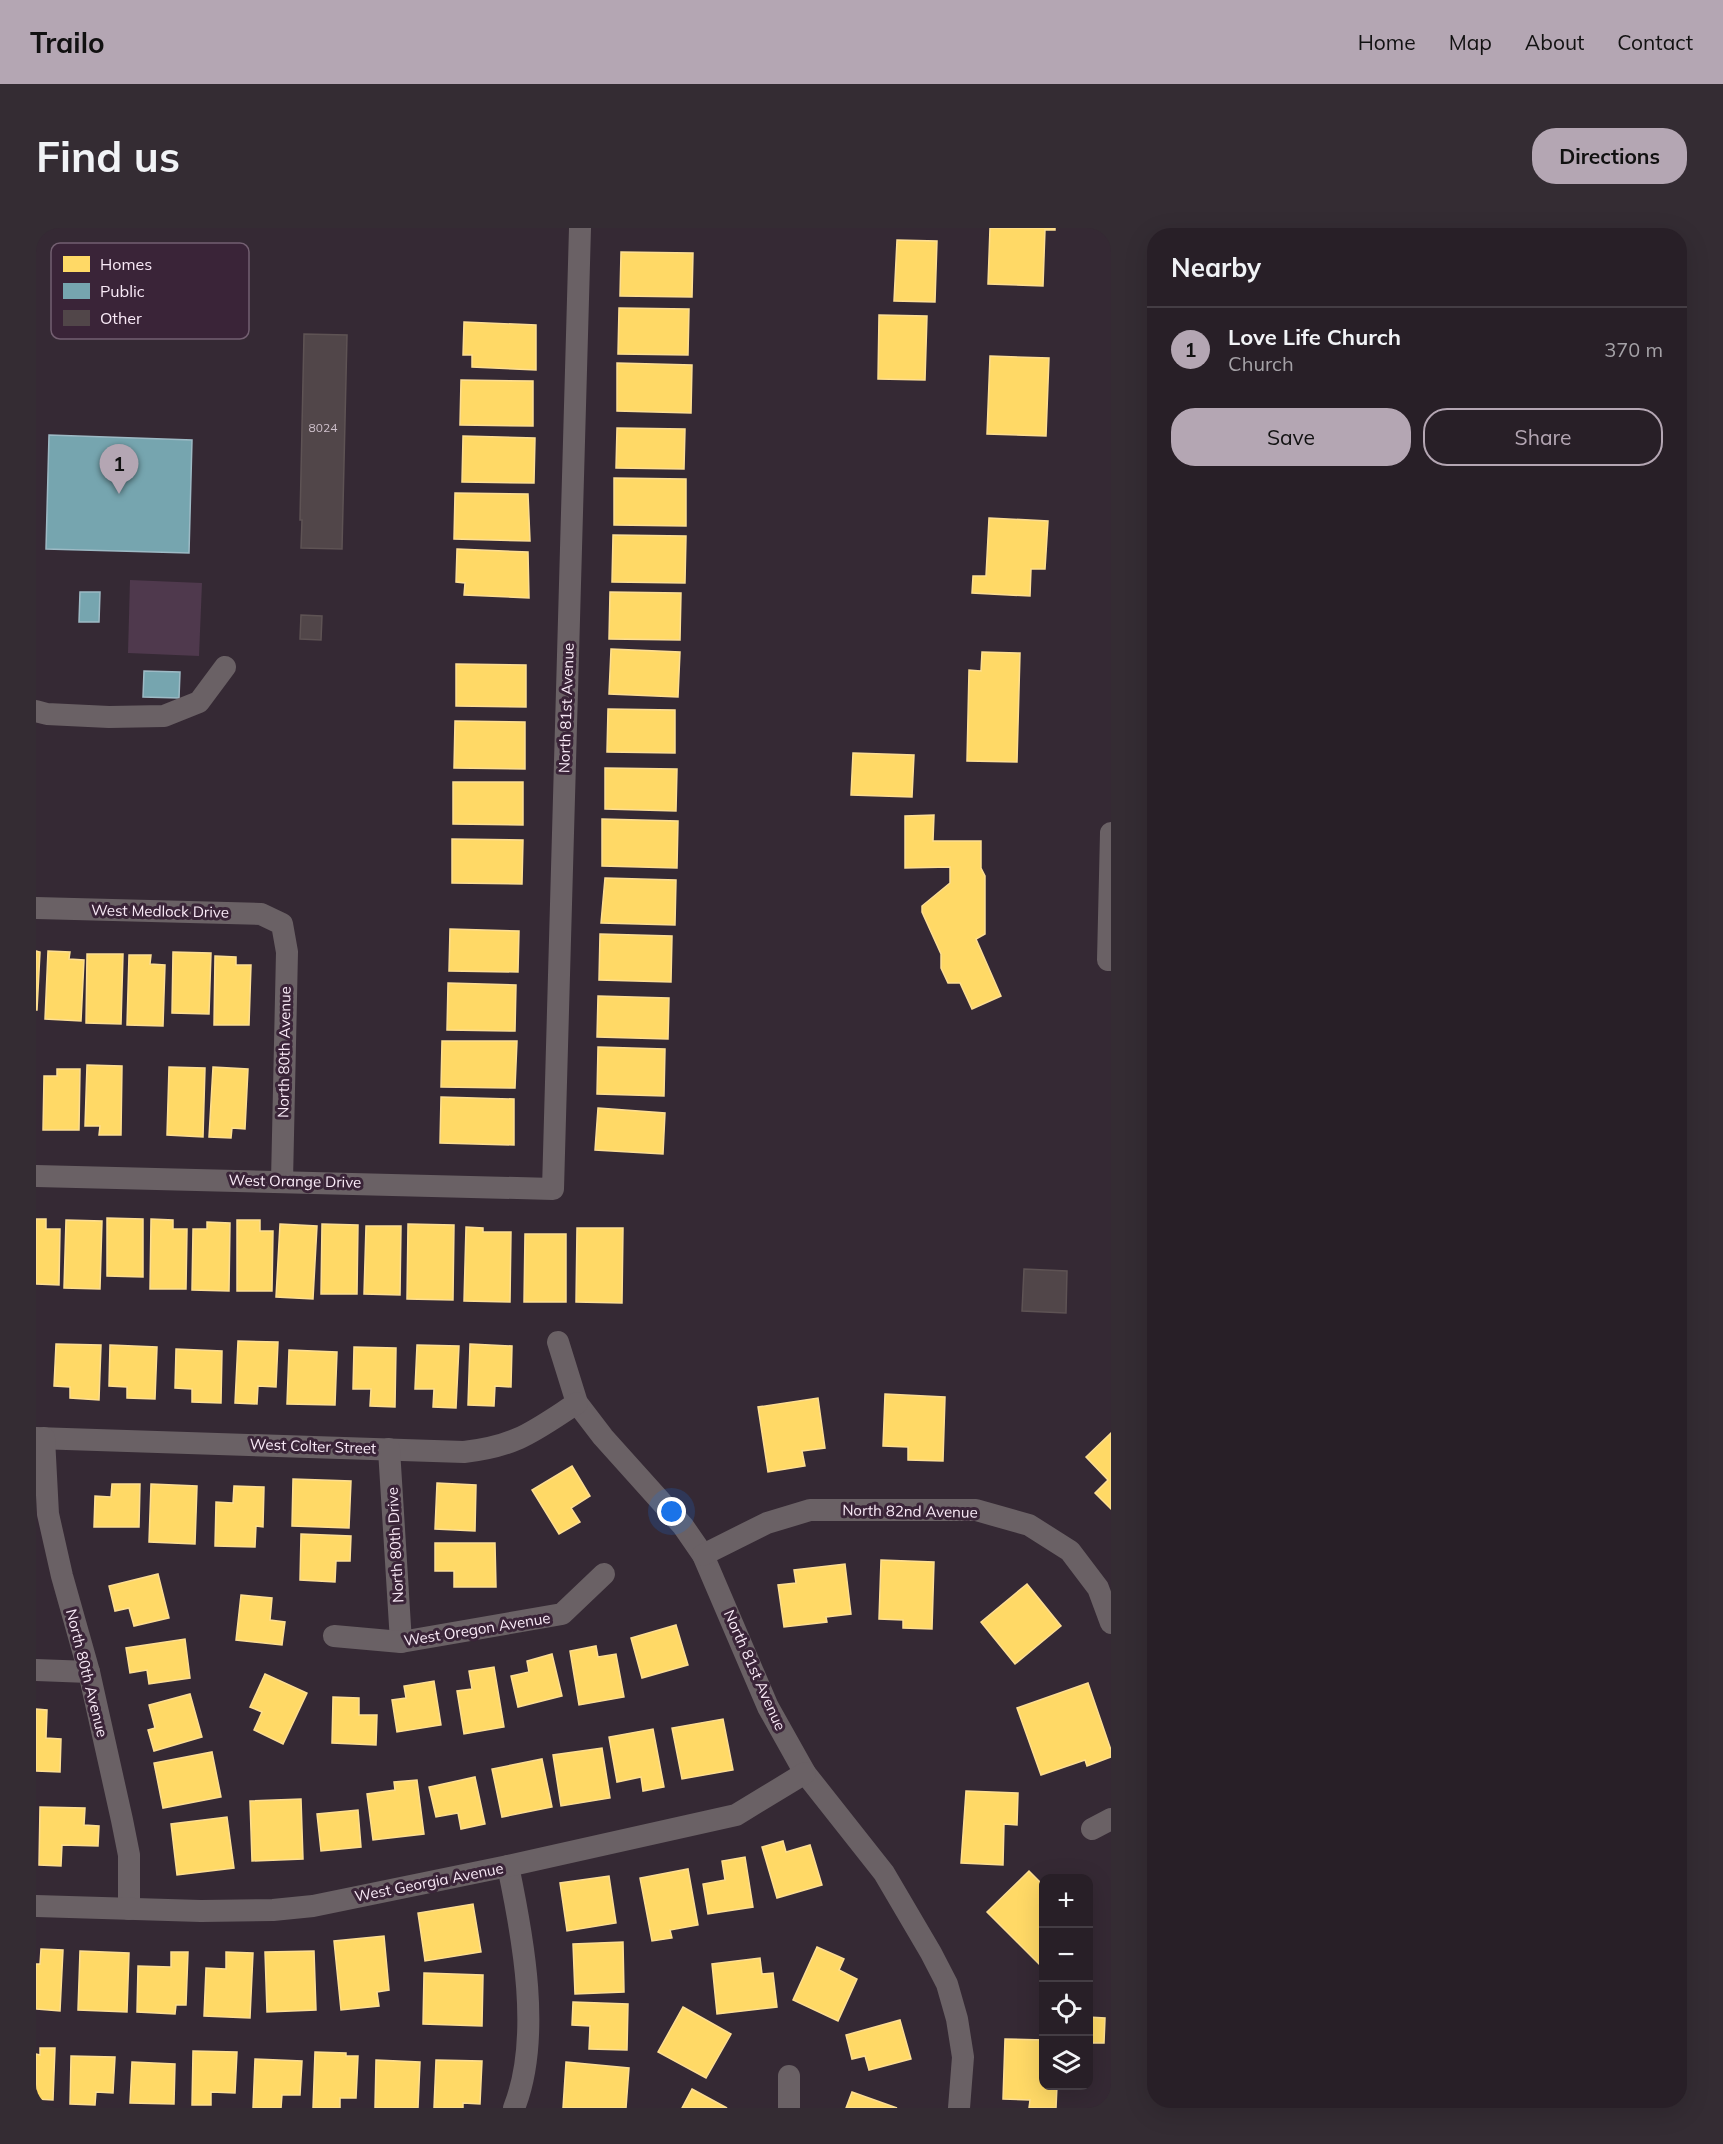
<!DOCTYPE html>
<html lang="en">
<head>
<meta charset="utf-8">
<style>
	body { margin:0; font-family:Mulish,sans-serif; background:#342c33; color:#f1f3f6 }
	.controls { position:absolute; right:18px; bottom:18px; display:grid; overflow:hidden; border-radius:12px; box-shadow:0 6px 24px #0002 }
	.controls button { width:54px; height:54px; display:grid; place-items:center; padding:0; border:0; border-bottom:2px solid #443d44; background:#281f27; color:#f1f3f6; font:30px sans-serif }
	.you { position:absolute; left:636px; top:1284px; width:21px; height:21px; margin:-15px; border:4px solid #fff; border-radius:50%; background:#1a73e8; box-shadow:0 0 0 9px #1a73e833 }
	.badge { display:grid; place-items:center; width:39px; height:39px; border-radius:50%; background:#b4a6b3; color:#111; font-size:20px; font-weight:700 }
	.pin { position:absolute; translate:-50% -50px; filter:drop-shadow(0 2px 3px #0008) }
	.pin::after { content:''; position:absolute; top:32px; width:21px; height:18px; background:inherit; clip-path:polygon(0 0,100% 0,50% 100%) }
	.list { margin:0; padding:0; list-style:none }
	h2 { display:flex; justify-content:space-between; align-items:center; height:78px; margin:0; padding:0 24px; font-size:26px }
	h2 small { font-size:20px; font-weight:400; color:#a5a2a7 }
	.list li { display:grid; grid-template-columns:39px 1fr auto; gap:18px; align-items:center; box-sizing:border-box; height:84px; padding:0 24px; border-top:2px solid #443d44 }
	.list b { display:block; font-size:22px; white-space:nowrap }
	.list p { margin:0; font-size:20px; white-space:nowrap; color:#a5a2a7 }
	.list em { font-size:20px; font-style:normal; color:#a5a2a7 }
	.actions { display:flex; gap:12px; padding:18px 24px }
	.actions a { flex:1; padding:14px 0; border:2px solid #b4a6b3; border-radius:24px; text-align:center; font-size:21px; color:#b4a6b3 }
	.actions .main { background:#b4a6b3; color:#111 }
	.icon { flex:none; width:33px; height:33px; fill:none; stroke:currentColor; stroke-width:2; stroke-linecap:round; stroke-linejoin:round }
	.map { position:relative; flex:none; width:1075px; height:1880px; overflow:hidden; border-radius:24px }
	header { display:flex; align-items:center; gap:36px; box-sizing:border-box; height:84px; padding:0 30px; background:#b4a6b3; color:#111 }
	header strong { font-size:28px }
	nav { display:flex; gap:33px; margin-inline-start:auto; font-size:21px }
	.intro { display:flex; align-items:center; justify-content:space-between; box-sizing:border-box; height:144px; padding:0 36px }
	h1 { margin:0; font-size:42px }
	.button { padding:15px 27px; border-radius:24px; background:#b4a6b3; color:#111; font-size:21px; font-weight:700 }
	main { display:flex; gap:36px; padding:0 36px }
	aside { flex:1; background:#281f27; border-radius:24px; box-shadow:0 6px 24px #0002 }
	.map>svg:first-child { display:block }
	.green { fill:#4f394d }
	.homes { fill:#ffd966; stroke:#fdde92; stroke-width:1.5 }
	.public { fill:#76a5af; stroke:#9dbac5; stroke-width:1.5 }
	.building { fill:#514649; stroke:#5e5354; stroke-width:1.5 }
	.lines { fill:none; stroke-linecap:round; stroke-linejoin:round }
	.minor { stroke:#6a6165; stroke-width:22 }
	.labels { text-anchor:middle; dominant-baseline:central; stroke-width:6; stroke-linejoin:round; paint-order:stroke }
	.number-label { font-size:12px; fill:#cfc1cc }
	.street-label { font-size:15px; fill:#f9eaf7; stroke:#3a2438 }
	.key { fill:#3a2438; stroke:#735f71; stroke-width:1.5 }
	.key-label { font-size:16px; fill:#f9eaf7 }
</style>
</head>
<body>
<header>
<strong>Trailo</strong>
<nav><a>Home</a><a>Map</a><a>About</a><a>Contact</a></nav>
</header>
<div class="intro"><h1>Find us</h1><a class="button">Directions</a></div>
<main>
<div class="map">
<svg width="1075" height="1880" viewBox="0 0 1075 1880">
	<rect width="100%" height="100%" fill="#352934"/>
	<polygon class="green" points="94,352 166,355 163,428 92,425"/>
	<g class="homes">
		<polygon points="954,0 1019,0 1019,2 1009,2 1007,58 952,56"/>
		<polygon points="861,12 901,13 899,74 858,73"/>
		<polygon points="585,24 657,25 656,69 584,68"/>
		<polygon points="583,80 653,81 652,127 582,126"/>
		<polygon points="843,87 891,88 889,152 842,151"/>
		<polygon points="428,94 500,97 500,142 436,139 436,127 427,127"/>
		<polygon points="954,128 1013,130 1010,208 951,206"/>
		<polygon points="581,135 656,137 655,185 581,183"/>
		<polygon points="425,152 497,153 497,198 424,197"/>
		<polygon points="581,200 649,201 648,241 580,240"/>
		<polygon points="427,208 499,210 498,255 426,254"/>
		<polygon points="578,250 650,251 650,298 578,297"/>
		<polygon points="419,265 492,266 494,313 418,311"/>
		<polygon points="953,290 1012,293 1009,341 995,341 994,368 936,365 937,348 950,348"/>
		<polygon points="577,307 650,308 649,355 576,354"/>
		<polygon points="421,321 492,324 493,370 428,367 429,355 420,354"/>
		<polygon points="574,364 645,365 644,412 573,411"/>
		<polygon points="575,421 644,424 642,469 573,466"/>
		<polygon points="946,424 984,425 981,534 931,533 933,442 945,443"/>
		<polygon points="420,436 490,437 490,479 420,478"/>
		<polygon points="572,481 639,482 639,525 571,524"/>
		<polygon points="419,493 489,494 489,541 418,540"/>
		<polygon points="817,525 878,527 876,569 815,567"/>
		<polygon points="569,540 641,541 640,583 569,581"/>
		<polygon points="417,554 487,554 487,597 417,596"/>
		<polygon points="898,587 897,613 945,613 945,640 949,648 949,706 940,711 965,768 936,781 924,755 912,755 905,740 905,726 886,684 886,678 914,655 914,639 869,640 869,588"/>
		<polygon points="566,591 642,593 641,640 566,638"/>
		<polygon points="416,611 487,612 486,656 416,655"/>
		<polygon points="569,650 640,652 639,697 565,695"/>
		<polygon points="414,701 483,703 482,744 413,743"/>
		<polygon points="564,706 636,708 635,754 563,752"/>
		<polygon points="0,723 4,724 1,782 0,782"/>
		<polygon points="12,723 34,724 33,731 48,732 45,793 9,791"/>
		<polygon points="137,724 175,725 173,786 136,785"/>
		<polygon points="51,726 87,726 85,796 50,795"/>
		<polygon points="93,727 115,727 114,736 129,737 127,798 91,797"/>
		<polygon points="179,728 200,729 200,737 215,737 213,797 178,797"/>
		<polygon points="412,755 480,757 479,803 411,802"/>
		<polygon points="562,768 633,770 632,811 561,809"/>
		<polygon points="406,813 481,813 479,860 405,859"/>
		<polygon points="562,819 629,821 628,868 561,866"/>
		<polygon points="51,837 86,838 85,907 63,907 64,898 49,898"/>
		<polygon points="133,839 169,840 167,909 131,907"/>
		<polygon points="177,839 212,841 209,901 196,900 195,910 173,909"/>
		<polygon points="21,841 44,841 43,902 7,902 8,848 21,848"/>
		<polygon points="405,869 478,871 478,917 404,915"/>
		<polygon points="562,880 629,885 627,926 559,922"/>
		<polygon points="71,990 107,991 107,1049 71,1048"/>
		<polygon points="0,991 10,991 10,1001 24,1001 23,1057 0,1056"/>
		<polygon points="115,991 137,992 137,1001 151,1001 150,1061 114,1061"/>
		<polygon points="30,992 66,993 64,1061 28,1060"/>
		<polygon points="201,992 224,992 224,1003 237,1003 236,1063 201,1063"/>
		<polygon points="171,994 194,995 193,1063 156,1062 157,1001 171,1001"/>
		<polygon points="244,996 281,998 277,1071 240,1069"/>
		<polygon points="286,996 322,997 321,1066 285,1066"/>
		<polygon points="372,996 418,997 417,1072 371,1071"/>
		<polygon points="330,998 365,998 364,1067 328,1066"/>
		<polygon points="430,999 447,1000 447,1004 475,1004 474,1074 428,1073"/>
		<polygon points="541,1000 587,1000 586,1075 540,1074"/>
		<polygon points="489,1006 530,1006 530,1074 488,1074"/>
		<polygon points="202,1113 242,1114 240,1159 222,1158 221,1176 199,1175"/>
		<polygon points="20,1116 65,1117 63,1172 34,1170 34,1159 18,1158"/>
		<polygon points="434,1116 476,1118 475,1159 459,1158 458,1178 432,1177"/>
		<polygon points="74,1117 121,1119 119,1171 91,1170 91,1159 73,1158"/>
		<polygon points="381,1117 423,1118 420,1180 397,1179 398,1161 379,1161"/>
		<polygon points="318,1119 360,1120 359,1179 334,1178 335,1161 317,1161"/>
		<polygon points="140,1121 186,1123 185,1175 156,1174 156,1161 139,1160"/>
		<polygon points="253,1122 301,1124 299,1177 251,1176"/>
		<polygon points="849,1166 909,1169 907,1233 872,1232 872,1219 847,1218"/>
		<polygon points="782,1170 789,1220 766,1223 769,1238 732,1244 722,1179"/>
		<polygon points="1075,1205 1075,1281 1059,1265 1072,1252 1050,1229"/>
		<polygon points="536,1238 554,1268 535,1280 544,1294 523,1306 496,1262"/>
		<polygon points="257,1251 315,1253 313,1300 256,1298"/>
		<polygon points="401,1255 440,1257 439,1303 399,1301"/>
		<polygon points="76,1256 104,1256 103,1299 58,1299 59,1268 75,1269"/>
		<polygon points="115,1256 161,1258 159,1316 113,1314"/>
		<polygon points="198,1258 228,1259 227,1299 220,1298 219,1319 179,1318 180,1274 197,1275"/>
		<polygon points="265,1306 315,1308 314,1333 300,1333 299,1354 264,1352"/>
		<polygon points="399,1315 459,1315 460,1359 418,1359 418,1343 399,1343"/>
		<polygon points="845,1332 898,1334 896,1401 867,1400 867,1392 843,1391"/>
		<polygon points="809,1336 815,1386 790,1389 791,1394 748,1399 742,1357 760,1355 758,1342"/>
		<polygon points="122,1346 133,1390 98,1398 93,1380 79,1383 73,1358"/>
		<polygon points="991,1356 1025,1398 979,1436 945,1394"/>
		<polygon points="205,1367 236,1370 234,1392 249,1394 246,1417 200,1412"/>
		<polygon points="640,1397 652,1437 606,1450 595,1410"/>
		<polygon points="149,1411 154,1450 113,1456 111,1442 94,1445 90,1420"/>
		<polygon points="560,1418 562,1429 580,1426 588,1469 543,1477 534,1423"/>
		<polygon points="516,1426 526,1468 482,1479 475,1448 493,1444 491,1433"/>
		<polygon points="458,1439 468,1499 428,1506 421,1463 436,1461 433,1443"/>
		<polygon points="229,1446 271,1465 247,1516 218,1502 226,1484 214,1479"/>
		<polygon points="398,1453 405,1497 361,1504 356,1472 370,1470 368,1458"/>
		<polygon points="1052,1455 1075,1522 1075,1529 1051,1538 1049,1532 1005,1547 981,1480"/>
		<polygon points="154,1466 166,1509 118,1523 112,1502 119,1500 113,1477"/>
		<polygon points="297,1469 323,1470 323,1487 341,1487 340,1517 296,1515"/>
		<polygon points="0,1481 11,1482 10,1510 25,1511 24,1544 0,1543"/>
		<polygon points="687,1491 697,1542 646,1551 636,1500"/>
		<polygon points="617,1501 628,1559 607,1563 605,1549 581,1554 573,1509"/>
		<polygon points="566,1520 574,1570 525,1578 517,1527"/>
		<polygon points="176,1524 185,1569 127,1580 118,1535"/>
		<polygon points="506,1531 516,1579 466,1589 456,1541"/>
		<polygon points="439,1549 449,1596 425,1601 422,1585 400,1589 393,1559"/>
		<polygon points="381,1552 388,1606 337,1612 331,1566 359,1562 358,1554"/>
		<polygon points="930,1563 982,1565 981,1597 968,1596 967,1637 925,1635"/>
		<polygon points="265,1571 267,1631 216,1633 214,1573"/>
		<polygon points="4,1579 49,1580 48,1597 63,1598 62,1618 26,1617 25,1638 3,1637"/>
		<polygon points="322,1582 325,1619 285,1623 281,1586"/>
		<polygon points="191,1589 198,1640 141,1647 135,1596"/>
		<polygon points="747,1613 750,1624 774,1617 786,1657 741,1670 726,1619"/>
		<polygon points="709,1629 717,1679 672,1686 667,1656 689,1652 686,1633"/>
		<polygon points="652,1641 662,1697 634,1702 636,1710 616,1713 604,1650"/>
		<polygon points="993,1643 1008,1658 1008,1741 951,1684"/>
		<polygon points="573,1648 580,1695 531,1703 524,1655"/>
		<polygon points="437,1676 445,1724 389,1733 382,1685"/>
		<polygon points="348,1708 353,1762 341,1764 343,1778 305,1782 298,1713"/>
		<polygon points="587,1714 588,1764 539,1766 537,1716"/>
		<polygon points="781,1719 808,1731 803,1742 821,1751 802,1793 757,1772"/>
		<polygon points="5,1721 27,1722 24,1783 0,1781 0,1736 4,1736"/>
		<polygon points="44,1723 93,1725 91,1784 42,1782"/>
		<polygon points="278,1723 280,1782 231,1784 229,1724"/>
		<polygon points="135,1724 152,1724 150,1777 140,1777 139,1786 101,1784 102,1738 135,1739"/>
		<polygon points="190,1724 217,1725 214,1790 168,1788 170,1740 190,1741"/>
		<polygon points="724,1730 726,1746 737,1745 741,1779 681,1786 676,1736"/>
		<polygon points="388,1745 447,1747 446,1798 387,1796"/>
		<polygon points="537,1774 592,1776 591,1822 553,1821 554,1798 536,1797"/>
		<polygon points="647,1779 695,1806 670,1850 622,1824"/>
		<polygon points="1052,1789 1069,1790 1068,1815 1052,1815"/>
		<polygon points="864,1792 875,1831 833,1842 829,1828 816,1831 810,1807"/>
		<polygon points="969,1811 1008,1812 1008,1858 1021,1858 1020,1880 993,1880 994,1872 967,1871"/>
		<polygon points="4,1820 19,1820 17,1872 0,1871 0,1826 4,1827"/>
		<polygon points="157,1823 201,1824 199,1865 175,1864 175,1877 156,1877"/>
		<polygon points="279,1824 310,1825 310,1828 322,1828 320,1870 304,1870 304,1880 277,1880"/>
		<polygon points="35,1828 79,1829 77,1865 60,1864 59,1877 34,1876"/>
		<polygon points="219,1831 266,1833 264,1867 246,1867 245,1880 217,1880"/>
		<polygon points="340,1832 384,1834 382,1880 339,1880"/>
		<polygon points="400,1832 446,1833 444,1876 427,1875 427,1880 398,1880"/>
		<polygon points="96,1834 139,1836 138,1876 94,1875"/>
		<polygon points="530,1834 593,1840 590,1880 527,1880"/>
		<polygon points="656,1861 691,1880 646,1880"/>
		<polygon points="816,1864 861,1880 810,1880"/>
	</g>
	<g class="public">
		<polygon points="13,207 156,212 153,325 10,321"/>
		<polygon points="44,364 64,364 63,394 43,394"/>
		<polygon points="108,443 144,444 143,470 107,469"/>
	</g>
	<g class="building">
		<polygon points="268,106 311,107 306,321 265,320 266,292 264,292"/>
		<polygon points="265,387 286,388 285,412 264,411"/>
		<polygon points="988,1041 1031,1043 1030,1085 986,1083"/>
	</g>
	<g class="lines">
		<g class="minor">
			<polyline points="0,483 11,486 73,489 128,488 163,474 189,439"/>
			<polyline points="1075,605 1072,732 1075,732"/>
			<polyline points="0,680 225,686 246,696 251,724 246,953"/>
			<polyline points="0,948 517,961 544,0"/>
			<polyline points="522,1114 541,1175 567,1209 647,1298 667,1327 732,1479 769,1545 848,1645 895,1725 911,1756 921,1791 927,1829 923,1880"/>
			<path d="M0,1210l428,14c53,-6 70,-21 113,-49"/>
			<polyline points="8,1210 12,1286 26,1348 53,1444 86,1592 93,1627 93,1681"/>
			<polyline points="353,1221 365,1414"/>
			<polyline points="667,1327 731,1295 774,1282 940,1282 993,1297 1034,1323 1062,1360 1075,1395"/>
			<polyline points="298,1408 365,1414 526,1386 568,1346"/>
			<polyline points="0,1442 53,1444"/>
			<polyline points="1056,1601 1075,1591"/>
			<path d="M472,1638c15,71 34,172 6,242"/>
			<polyline points="0,1678 165,1683 237,1682 277,1678 472,1638 700,1587 769,1545"/>
			<polyline points="753,1880 753,1848"/>
		</g>
	</g>
	<g class="labels">
		<g class="number-label">
			<text x="287" y="199">8024</text>
		</g>
		<g class="street-label">
			<text transform="translate(530 480) rotate(-88)">North 81st Avenue</text>
			<text transform="translate(124 683) rotate(1)">West Medlock Drive</text>
			<text transform="translate(248 824) rotate(-89)">North 80th Avenue</text>
			<text transform="translate(259 953) rotate(1)">West Orange Drive</text>
			<text transform="translate(277 1218) rotate(2)">West Colter Street</text>
			<text transform="translate(874 1283) rotate(1)">North 82nd Avenue</text>
			<text transform="translate(359 1317) rotate(-93)">North 80th Drive</text>
			<text transform="translate(441 1401) rotate(-9)">West Oregon Avenue</text>
			<text transform="translate(719 1442) rotate(66)">North 81st Avenue</text>
			<text transform="translate(51 1445) rotate(76)">North 80th Avenue</text>
			<text transform="translate(393 1654) rotate(-11)">West Georgia Avenue</text>
		</g>
	</g>
	<rect x="15" y="15" width="198" height="96" rx="9" class="key"/>
	<rect x="27" y="28" width="27" height="16" fill="#ffd966"/>
	<rect x="27" y="55" width="27" height="16" fill="#76a5af"/>
	<rect x="27" y="82" width="27" height="16" fill="#514649"/>
	<g class="key-label">
		<text x="64" y="42">Homes</text>
		<text x="64" y="69">Public</text>
		<text x="64" y="96">Other</text>
	</g>
</svg>
<div class="controls">
<button>+</button>
<button>−</button>
<button><svg class="icon" aria-label="locate" viewBox="0 0 24 24"><circle cx="12" cy="12" r="6"/><path d="M12 2v4M12 18v4M2 12h4M18 12h4"/></svg></button>
<button><svg class="icon" aria-label="layers" viewBox="0 0 24 24"><path d="M12 4l9 5-9 5-9-5zM3 14l9 5 9-5"/></svg></button>
</div>
<div class="you"></div>
<div class="pin badge" style="left:83px;top:266px">1</div>
</div>
<aside>
<h2>Nearby<small></small></h2>
<ul class="list">
<li><span class="badge">1</span><div><b>Love Life Church</b><p>Church</p></div><em>370 m</em></li>
</ul>
<div class="actions"><a class="main">Save</a><a>Share</a></div>
</aside>
</main>
</body>
</html>
